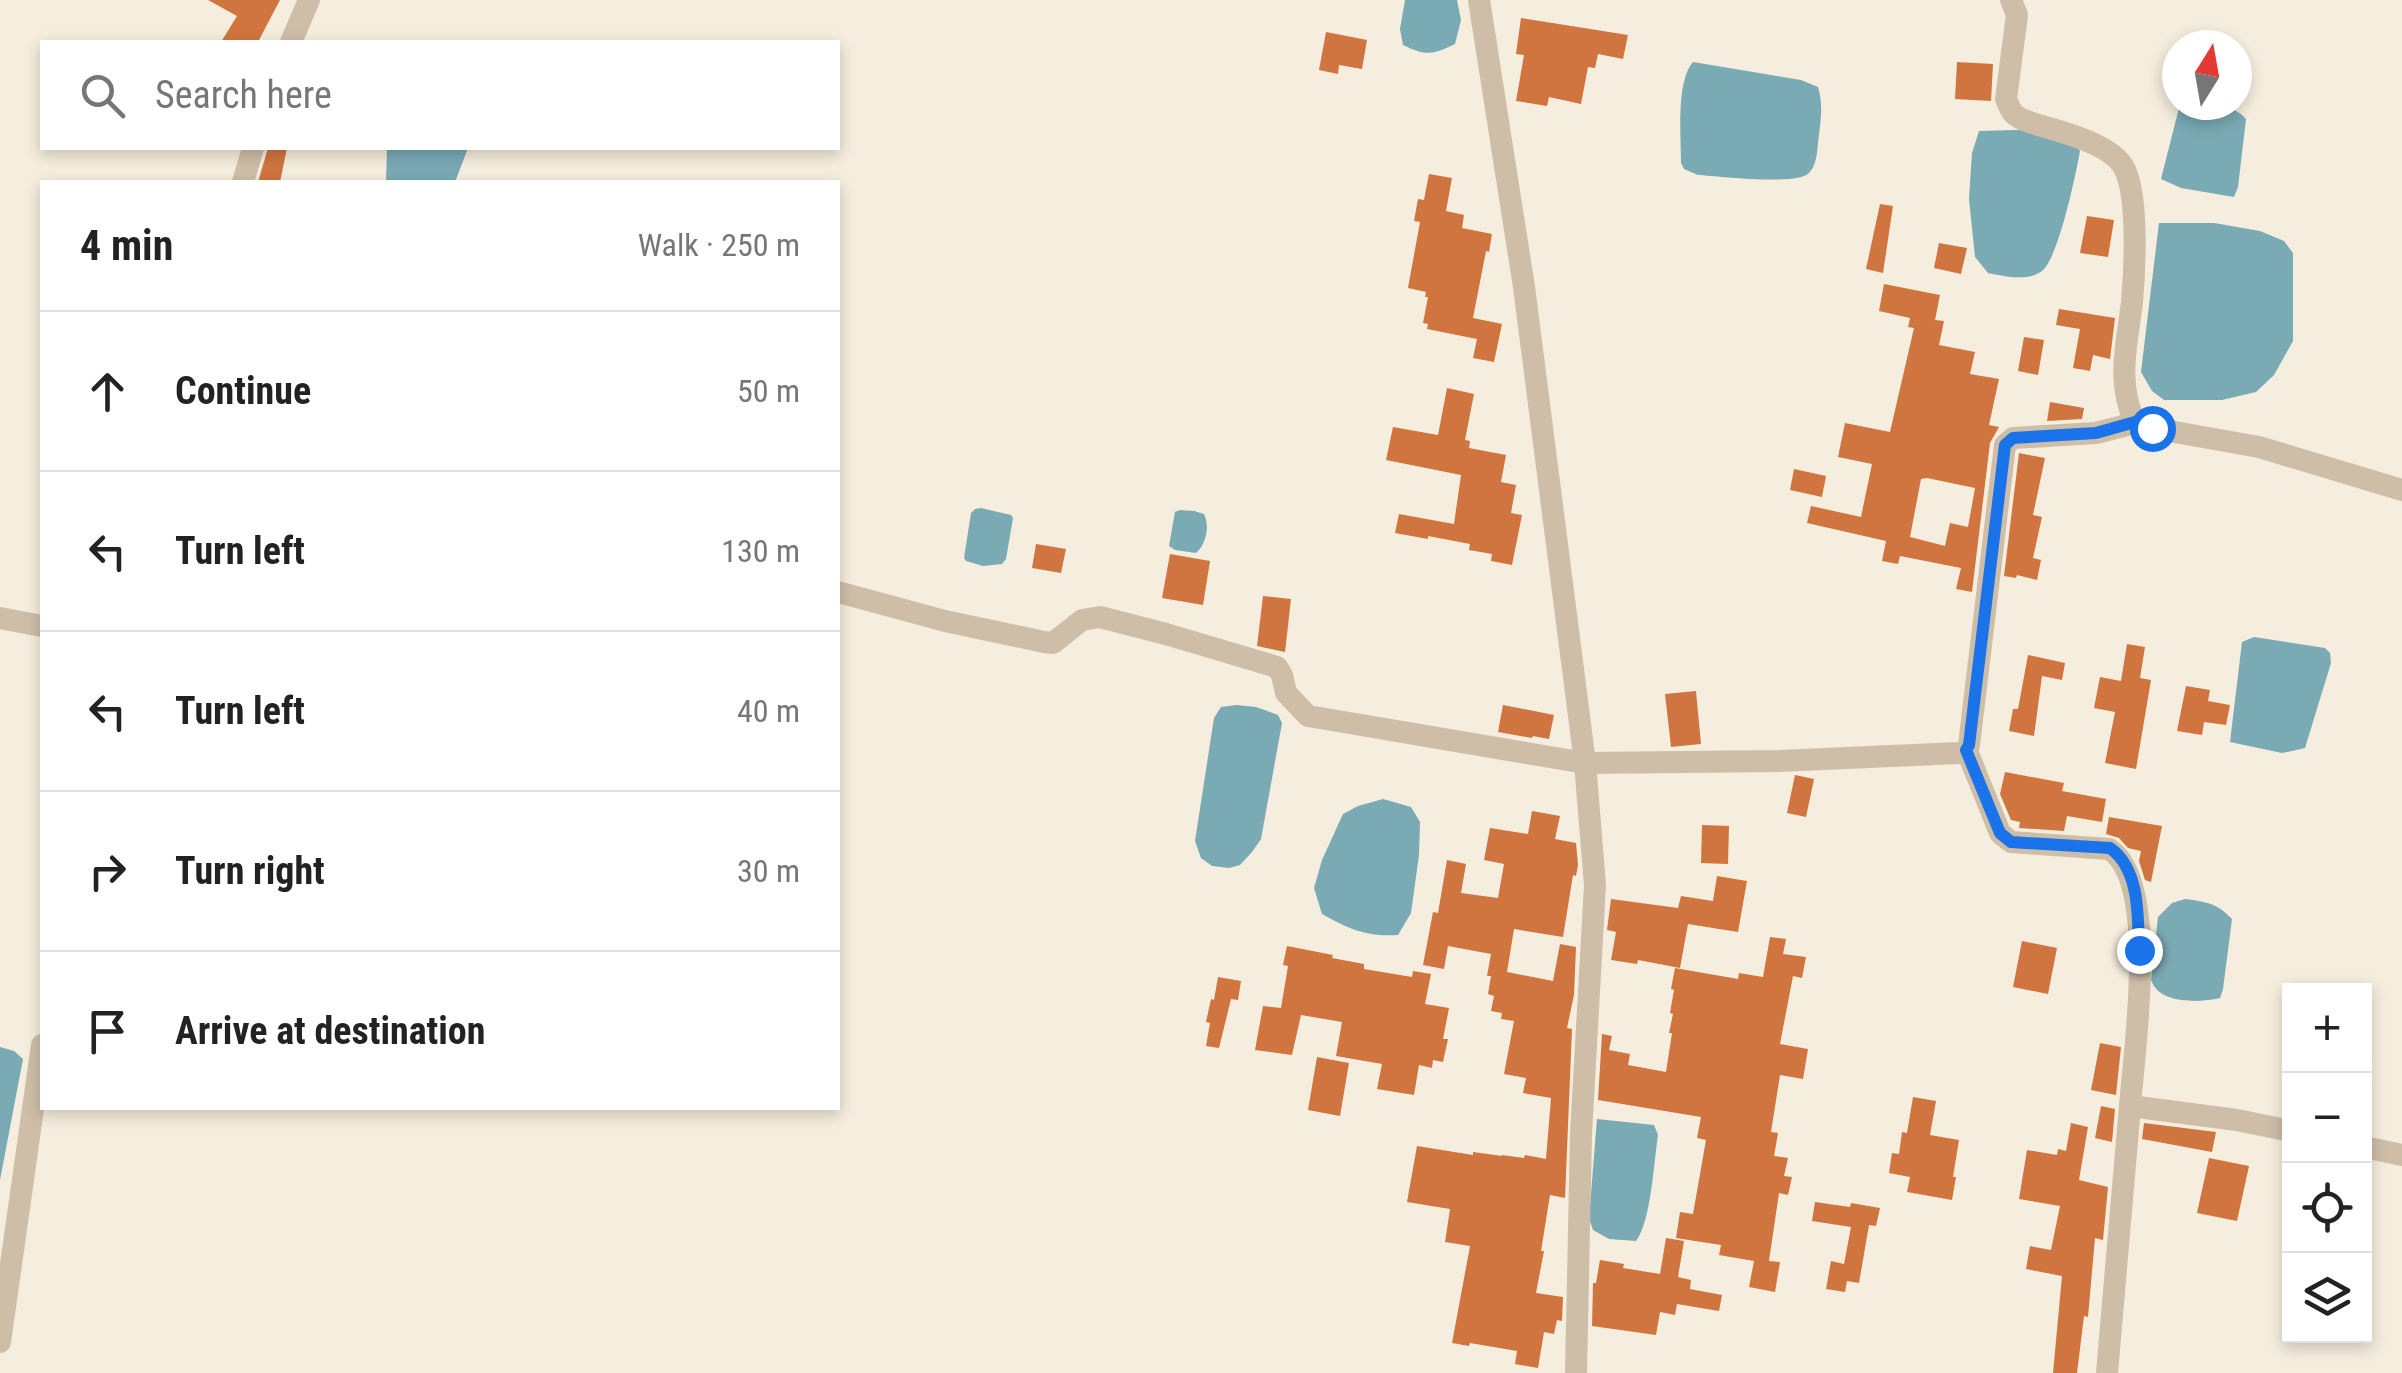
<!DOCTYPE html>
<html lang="en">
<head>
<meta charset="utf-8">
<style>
	body { margin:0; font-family:"Roboto Condensed",sans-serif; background:#f2f2f2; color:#222 }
	.controls { position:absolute; right:30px; bottom:30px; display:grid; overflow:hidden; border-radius:0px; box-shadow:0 5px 15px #0003 }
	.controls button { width:90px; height:90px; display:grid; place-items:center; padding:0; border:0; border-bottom:2px solid #e0e0e0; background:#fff; color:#222; font:50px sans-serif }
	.compass { position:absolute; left:2162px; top:30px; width:90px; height:90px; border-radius:50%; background:#fff; box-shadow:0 5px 15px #0003; rotate:11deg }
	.stop { position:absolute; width:30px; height:30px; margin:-22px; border:8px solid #1a73e8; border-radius:50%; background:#fff }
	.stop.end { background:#1a73e8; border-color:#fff; box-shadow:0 2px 10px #0008 }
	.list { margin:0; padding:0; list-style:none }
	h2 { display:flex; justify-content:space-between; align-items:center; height:130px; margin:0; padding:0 40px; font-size:42px }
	h2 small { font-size:32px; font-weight:400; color:#767676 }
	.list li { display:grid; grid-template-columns:65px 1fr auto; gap:30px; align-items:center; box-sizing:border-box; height:160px; padding:0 40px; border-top:2px solid #e0e0e0 }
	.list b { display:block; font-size:38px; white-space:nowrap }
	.list em { font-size:32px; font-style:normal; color:#767676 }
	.icon { flex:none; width:55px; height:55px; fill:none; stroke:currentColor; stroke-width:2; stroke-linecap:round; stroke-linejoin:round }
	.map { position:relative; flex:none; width:2402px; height:1373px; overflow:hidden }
	.search { position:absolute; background:#fff; box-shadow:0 5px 15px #0003; left:40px; top:40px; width:800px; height:110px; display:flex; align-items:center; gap:25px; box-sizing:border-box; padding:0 35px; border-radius:0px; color:#767676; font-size:38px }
	.panel { position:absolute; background:#fff; box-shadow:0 5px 15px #0003; left:40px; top:180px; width:800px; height:930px; border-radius:0px }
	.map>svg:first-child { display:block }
	.water { fill:#7aaab4 }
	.building { fill:#d07540; fill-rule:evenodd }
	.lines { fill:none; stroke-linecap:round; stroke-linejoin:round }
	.minor { stroke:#cebea8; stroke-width:22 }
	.route { stroke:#1a73e8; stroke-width:12 }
</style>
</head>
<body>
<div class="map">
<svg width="2402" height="1373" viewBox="0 0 2402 1373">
	<rect width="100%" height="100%" fill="#f5eddd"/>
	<g class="water">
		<path d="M1405,0h52l4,20 -6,24c-22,11 -30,12 -52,1l-3,-16z"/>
		<path d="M1693,62l108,18 17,7c5,17 3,31 1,48 -2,12 -1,29 -10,38 -12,13 -91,3 -111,2l-14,-6 -3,-6c0,-26 -5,-82 12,-101z"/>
		<path d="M2182,105c21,0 50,-3 64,14l-8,68 -4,10 -53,-9 -20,-9 18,-71z"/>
		<path d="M2017,130l27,1 26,6 10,14c-4,23 -22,108 -38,120 -15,11 -38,5 -54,2l-13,-16 -6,-58 3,-46 7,-22z"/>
		<polygon points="387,148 468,148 455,182 386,182"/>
		<polygon points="2159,223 2214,223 2260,231 2284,241 2293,253 2293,341 2274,375 2256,392 2222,400 2164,400 2152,391 2141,372"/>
		<polygon points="981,508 1011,515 1013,518 1006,559 1002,564 983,566 966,561 964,558 971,513 975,509"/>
		<path d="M1180,510l14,1 10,3c6,13 2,30 -8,39l-21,-3 -6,-4 6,-34z"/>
		<polygon points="2254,637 2325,648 2330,653 2331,663 2305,748 2282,753 2230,742 2242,642"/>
		<polygon points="1236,705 1256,707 1278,715 1282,723 1261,839 1252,852 1240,865 1229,868 1212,866 1201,858 1195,841 1214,718 1221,707"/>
		<path d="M1383,799l28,8 9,15 -1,33 -8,58 -13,22c-32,2 -49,-6 -76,-21l-8,-26 8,-28 21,-46 15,-8z"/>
		<path d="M2185,899c22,3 32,4 47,20l-9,70 -3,9c-22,5 -61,6 -69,-18l7,-63 14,-14z"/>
		<polygon points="0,1047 14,1051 23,1059 0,1180"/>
		<path d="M1597,1119l57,6 4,10c-4,26 -7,87 -22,106l-27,-2 -16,-9 -4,-12z"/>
	</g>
	<g class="building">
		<polygon points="208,0 280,0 258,42 221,42 237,16"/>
		<polygon points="1521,18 1628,35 1623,59 1598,54 1595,68 1588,67 1581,104 1549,97 1547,106 1516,101 1524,55 1516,54"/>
		<polygon points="1326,32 1367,40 1362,69 1339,65 1338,74 1319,70"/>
		<polygon points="1957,62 1993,64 1991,101 1955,99"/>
		<polygon points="268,148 287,148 280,182 258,182"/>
		<polygon points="1429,174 1452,178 1446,211 1464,215 1462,228 1492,234 1489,252 1486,251 1473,318 1502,324 1494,362 1473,358 1477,339 1427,329 1428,324 1423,323 1428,297 1425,297 1426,292 1408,288 1420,222 1414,221 1418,199 1424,200"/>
		<polygon points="1880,204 1893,206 1883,273 1866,269"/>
		<polygon points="2087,216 2114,220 2108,257 2080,253"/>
		<polygon points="1939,243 1967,248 1961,274 1934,268"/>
		<path d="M1884,284l56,11 -5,25 9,1 -5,24 36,7 -5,22 29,5 -10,46 10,2 -9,16 -18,149 -16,-3 5,-21 -61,-12 -2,8 -16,-3 4,-20 -79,-18 4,-17 50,11 11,-53 -34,-7 7,-34 45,9 24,-104 -6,-1 2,-9 -31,-7zM1927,478l48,10 -7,39 -18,-4 -5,23 -35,-9 11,-58z"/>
		<polygon points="2059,309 2115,318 2110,359 2093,355 2090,371 2073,368 2080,329 2056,325"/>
		<polygon points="2024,337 2044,340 2038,375 2018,371"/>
		<polygon points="1447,388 1474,394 1465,440 1470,441 1469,448 1506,455 1501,482 1516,485 1511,513 1522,515 1512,565 1491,561 1492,554 1469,550 1470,544 1428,536 1428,539 1395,533 1399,514 1454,524 1461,475 1386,460 1393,427 1438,435"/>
		<polygon points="2050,402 2084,408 2082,419 2047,421"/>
		<polygon points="2019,453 2045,458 2033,515 2042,517 2033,558 2041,560 2037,580 2017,575 2016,578 2004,576"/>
		<polygon points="1794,469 1826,476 1822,497 1790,490"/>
		<polygon points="1036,544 1066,549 1061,573 1032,568"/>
		<polygon points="1170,554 1210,561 1203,605 1162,598"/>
		<polygon points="1263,596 1291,599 1285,652 1257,646"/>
		<polygon points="2127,644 2145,647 2140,678 2151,680 2136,769 2105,763 2115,712 2094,708 2100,677 2121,681"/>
		<polygon points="2028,655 2065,663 2062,680 2042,676 2034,736 2009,731 2013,709 2018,709"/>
		<polygon points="2186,686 2210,690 2208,701 2230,705 2226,725 2204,722 2202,735 2177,731"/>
		<polygon points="1696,691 1701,744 1671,747 1665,694"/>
		<polygon points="1503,705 1554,715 1549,739 1533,736 1532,738 1498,732"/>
		<polygon points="2005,772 2064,783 2062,791 2106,799 2102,822 2067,816 2064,831 2019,828 2020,822 2011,820 2000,794"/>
		<polygon points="1795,775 1814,779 1806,817 1787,813"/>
		<polygon points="1532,811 1560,816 1555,839 1576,843 1578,865 1576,876 1573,875 1563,937 1514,929 1507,972 1553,981 1560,944 1576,947 1574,995 1567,1028 1572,1029 1565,1198 1550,1195 1541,1251 1544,1251 1536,1293 1563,1297 1562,1321 1557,1320 1554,1334 1544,1332 1538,1368 1515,1364 1517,1351 1470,1343 1469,1346 1452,1343 1470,1246 1445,1242 1450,1209 1407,1202 1417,1146 1473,1155 1473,1152 1502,1156 1502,1155 1524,1158 1525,1155 1546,1159 1551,1098 1523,1093 1526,1078 1504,1074 1514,1021 1501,1019 1502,1013 1491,1011 1494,996 1488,994 1491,976 1487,976 1491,954 1448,946 1444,969 1423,965 1433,912 1438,913 1447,860 1466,864 1461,893 1498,898 1504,864 1484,860 1490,828 1528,834"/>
		<polygon points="2109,817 2162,826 2151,882 2145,880 2139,861 2141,851 2128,848 2119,838 2106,834"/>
		<polygon points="1702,825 1729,826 1728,864 1701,863"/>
		<polygon points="1717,876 1747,881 1738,932 1688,924 1680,968 1638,960 1637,964 1611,960 1616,932 1607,930 1611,899 1678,908 1681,896 1713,901"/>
		<polygon points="1770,937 1786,939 1783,954 1806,957 1802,978 1793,976 1780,1044 1808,1049 1803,1079 1780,1075 1771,1132 1778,1133 1774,1156 1788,1158 1784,1176 1792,1177 1788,1195 1779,1193 1769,1261 1780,1262 1775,1292 1749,1287 1754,1261 1719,1255 1721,1245 1676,1238 1680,1212 1693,1214 1706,1140 1697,1138 1701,1117 1598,1100 1602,1034 1612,1036 1609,1050 1630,1054 1628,1065 1666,1072 1672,1033 1669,1033 1673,1014 1670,1013 1674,990 1671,989 1675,968 1738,979 1739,973 1763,977"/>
		<polygon points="2022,941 2057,948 2048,994 2013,987"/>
		<polygon points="1287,946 1333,955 1332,958 1364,964 1364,969 1412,977 1413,971 1431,974 1425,1004 1449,1008 1443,1039 1448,1039 1443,1062 1433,1060 1432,1068 1419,1065 1414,1095 1377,1089 1382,1064 1336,1056 1342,1022 1301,1015 1292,1055 1255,1050 1263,1006 1281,1008 1288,966 1283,965"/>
		<polygon points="1218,977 1241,981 1238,1000 1231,999 1219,1048 1206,1046 1210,1023 1206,1022 1211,999 1214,1000"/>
		<polygon points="2100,1043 2121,1047 2116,1095 2091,1090"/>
		<polygon points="1317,1057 1349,1063 1340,1116 1308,1110"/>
		<polygon points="1913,1097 1936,1101 1930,1135 1959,1140 1953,1177 1956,1177 1952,1200 1907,1192 1910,1177 1889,1173 1892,1153 1899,1154 1902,1132 1907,1133"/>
		<polygon points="2101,1106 2115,1109 2112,1142 2095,1138"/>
		<polygon points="2071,1123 2088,1127 2079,1180 2108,1187 2103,1240 2095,1238 2088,1317 2084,1316 2077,1373 2053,1373 2062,1276 2026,1269 2030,1246 2051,1250 2060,1206 2019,1199 2027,1150 2057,1155 2058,1149 2066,1151"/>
		<polygon points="2144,1123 2216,1132 2212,1152 2142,1139"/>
		<polygon points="2209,1158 2249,1166 2237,1221 2197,1213"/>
		<polygon points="1815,1202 1850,1207 1851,1203 1880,1208 1876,1226 1869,1225 1859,1283 1847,1281 1845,1292 1826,1289 1831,1261 1844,1264 1851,1227 1812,1221"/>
		<polygon points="1666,1238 1684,1241 1678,1277 1691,1280 1690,1289 1722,1295 1719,1311 1677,1304 1675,1315 1660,1312 1656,1335 1592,1326 1593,1283 1596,1283 1600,1260 1624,1264 1623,1268 1660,1274"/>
	</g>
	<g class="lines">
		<g class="minor">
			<polyline points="1479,0 1524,287 1585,763 1595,885 1581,1134 1576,1373"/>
			<path d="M2011,0l6,15 -11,84c2,5 4,10 7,14 9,9 24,11 36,15 23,7 68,19 77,44 12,30 9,96 6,130 -5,44 -16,78 3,121l17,5 107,19 143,43"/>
			<polyline points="291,42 309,0"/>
			<polyline points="243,182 253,148"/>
			<polyline points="838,592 945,621 1044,642 1053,643 1082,620 1100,617 1166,634 1277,667 1282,675 1286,693 1308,716 1585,763 1779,761 1959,753 1967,751 1969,745 2005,445 2013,438 2096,433 2135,423"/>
			<polyline points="0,618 42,626"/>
			<path d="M1967,751l33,82 11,9 98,7c51,32 25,202 21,257"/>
			<polyline points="2364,1147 2402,1155"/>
			<polyline points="0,1342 42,1045"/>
			<polyline points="2107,1373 2130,1106 2237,1120 2290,1131"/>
		</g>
	</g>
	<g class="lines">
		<path class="route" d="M2139,950c-1,-33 1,-81 -29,-102l-99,-6 -11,-9 -34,-83 3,-5 36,-300 8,-7 83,-5 39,-11 17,6"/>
	</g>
</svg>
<div class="controls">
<button>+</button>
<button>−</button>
<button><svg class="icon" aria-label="locate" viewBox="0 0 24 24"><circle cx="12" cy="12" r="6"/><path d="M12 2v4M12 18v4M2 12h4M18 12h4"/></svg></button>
<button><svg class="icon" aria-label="layers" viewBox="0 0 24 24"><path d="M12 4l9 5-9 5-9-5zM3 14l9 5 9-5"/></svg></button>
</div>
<svg class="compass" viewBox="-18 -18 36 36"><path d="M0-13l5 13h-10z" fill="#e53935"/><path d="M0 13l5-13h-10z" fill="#767676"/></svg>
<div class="stop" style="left:2152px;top:428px"></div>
<div class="stop end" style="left:2139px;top:950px"></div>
<div class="search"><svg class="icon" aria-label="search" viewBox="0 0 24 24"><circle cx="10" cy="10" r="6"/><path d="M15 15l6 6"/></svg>Search here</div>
<section class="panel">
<h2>4 min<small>Walk · 250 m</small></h2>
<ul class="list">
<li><svg class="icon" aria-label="ahead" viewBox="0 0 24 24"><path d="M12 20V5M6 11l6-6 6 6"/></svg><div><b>Continue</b></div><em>50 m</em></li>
<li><svg class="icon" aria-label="left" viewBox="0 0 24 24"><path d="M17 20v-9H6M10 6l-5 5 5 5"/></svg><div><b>Turn left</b></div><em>130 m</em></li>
<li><svg class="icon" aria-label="left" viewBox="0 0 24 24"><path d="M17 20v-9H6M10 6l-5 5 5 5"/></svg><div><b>Turn left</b></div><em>40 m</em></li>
<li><svg class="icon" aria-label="right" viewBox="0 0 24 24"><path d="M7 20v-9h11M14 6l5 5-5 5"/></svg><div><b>Turn right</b></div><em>30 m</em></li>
<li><svg class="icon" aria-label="arrive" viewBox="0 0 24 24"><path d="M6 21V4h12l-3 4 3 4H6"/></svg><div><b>Arrive at destination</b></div></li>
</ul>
</section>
</div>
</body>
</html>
